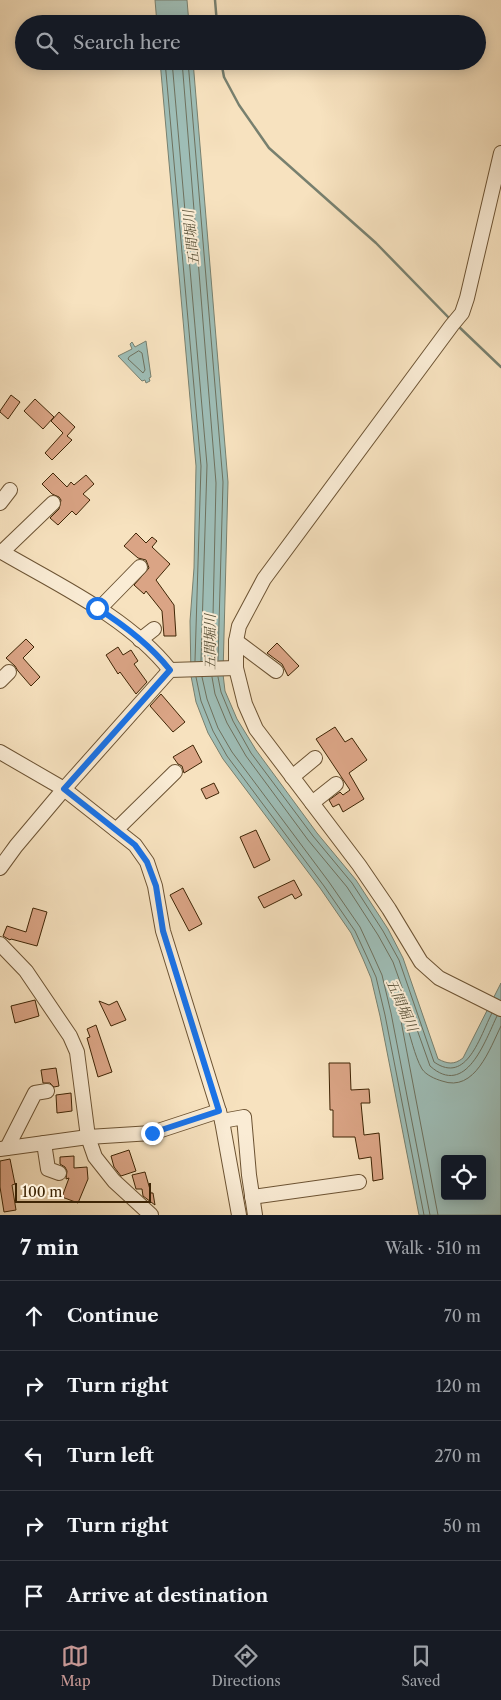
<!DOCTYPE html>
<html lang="en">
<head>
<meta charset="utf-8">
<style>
	body { margin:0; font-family:"Libre Caslon Text","Noto Serif JP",serif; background:#242831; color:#f1f3f6 }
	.controls { position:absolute; right:15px; bottom:15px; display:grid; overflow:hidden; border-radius:5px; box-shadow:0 2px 12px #0003 }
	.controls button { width:45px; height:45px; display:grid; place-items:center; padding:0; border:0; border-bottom:1px solid #363941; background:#171b24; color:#f1f3f6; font:25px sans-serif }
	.scale { position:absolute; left:15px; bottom:12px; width:136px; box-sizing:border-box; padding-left:5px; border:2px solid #3f2505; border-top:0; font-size:14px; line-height:18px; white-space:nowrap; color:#3f2505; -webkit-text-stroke:4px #faecd5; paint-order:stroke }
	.stop { position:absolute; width:15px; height:15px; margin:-11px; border:4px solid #1a73e8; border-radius:50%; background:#fff }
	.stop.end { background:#1a73e8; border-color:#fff; box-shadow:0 1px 5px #0008 }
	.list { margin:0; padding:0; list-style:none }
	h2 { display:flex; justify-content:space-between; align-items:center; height:65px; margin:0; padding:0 20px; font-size:21px }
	h2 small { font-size:16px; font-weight:400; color:#9ea1a6 }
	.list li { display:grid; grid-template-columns:32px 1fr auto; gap:15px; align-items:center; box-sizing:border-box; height:70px; padding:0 20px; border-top:1px solid #363941 }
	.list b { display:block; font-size:19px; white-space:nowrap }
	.list em { font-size:16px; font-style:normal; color:#9ea1a6 }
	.icon { flex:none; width:28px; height:28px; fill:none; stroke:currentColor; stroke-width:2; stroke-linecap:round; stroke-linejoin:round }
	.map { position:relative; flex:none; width:501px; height:1215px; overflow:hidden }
	.search { position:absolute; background:#171b24; box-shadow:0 2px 12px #0003; left:15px; right:15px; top:15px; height:55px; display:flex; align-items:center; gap:12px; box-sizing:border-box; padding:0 18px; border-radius:28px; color:#9ea1a6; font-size:19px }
	.sheet { height:415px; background:#171b24 }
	nav { display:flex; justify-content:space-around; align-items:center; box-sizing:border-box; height:70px; border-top:1px solid #363941; background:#171b24; font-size:14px; color:#9ea1a6 }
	nav a { display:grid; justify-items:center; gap:2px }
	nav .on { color:#c59692 }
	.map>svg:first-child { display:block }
	.water { fill:#9ebdb6; stroke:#78806f; fill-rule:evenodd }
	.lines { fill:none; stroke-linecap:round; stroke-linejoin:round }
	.shore { stroke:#6e715e; stroke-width:1 }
	.stream { stroke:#78806f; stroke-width:2.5 }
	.building { fill:#daa485; stroke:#3f2505 }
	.minor-casing { stroke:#6d5434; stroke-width:16 }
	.minor { stroke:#faecd5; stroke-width:14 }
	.route { stroke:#1a73e8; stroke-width:6 }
	.labels { text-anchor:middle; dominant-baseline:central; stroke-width:4; stroke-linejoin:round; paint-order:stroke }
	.water-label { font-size:14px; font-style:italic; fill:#5c533a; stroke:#faecd5 }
</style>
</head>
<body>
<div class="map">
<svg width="501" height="1215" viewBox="0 0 501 1215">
	<rect width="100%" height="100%" fill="#f7e2bf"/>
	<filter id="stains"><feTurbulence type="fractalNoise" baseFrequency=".004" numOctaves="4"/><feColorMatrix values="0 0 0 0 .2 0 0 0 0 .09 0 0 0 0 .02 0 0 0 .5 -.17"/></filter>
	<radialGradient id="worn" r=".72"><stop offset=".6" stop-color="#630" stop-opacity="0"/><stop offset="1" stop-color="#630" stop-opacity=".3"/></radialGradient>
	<g class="water">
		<polygon points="155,0 187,0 189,24 157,24"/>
		<path d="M160,61h33l35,421 -5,192 2,17 12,28 19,31 61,83 39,47 32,49 15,29 35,101c10,5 16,6 25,-1l38,-75v232h-82l-39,-199 -9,-38 -8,-19 -12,-26 -31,-45 -97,-129 -15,-26 -12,-31 -5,-26 -1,-55 4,-53 2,-102zM445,1159h37v37h-37z"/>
		<polygon points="146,341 151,377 149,378 150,381 146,383 145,380 142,381 118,356 132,349 130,344 132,342 135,347"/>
	</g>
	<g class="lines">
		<g class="shore">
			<polyline points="165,61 201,466 195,661"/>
			<polyline points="172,61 207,465 201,661"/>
			<polyline points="182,61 216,483 212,661"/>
			<polyline points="188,61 223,482 218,660"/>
			<polygon points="139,351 142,353 145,370 143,373 128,359 129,357"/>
			<polyline points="196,677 201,701 213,731 227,756 324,886 355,931 367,957 376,977 385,1015 424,1215"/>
			<polyline points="202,677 207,699 218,728 232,752 329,882 360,927 373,955 382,975 391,1013 430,1215"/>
			<path d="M212,677l3,17 12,29 19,33 62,84 39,47 31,48 15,27 37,104c36,32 55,-25 67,-50"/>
			<path d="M218,677l3,15 12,29 18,32 62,83 39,47 31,48 16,29 35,102c33,23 46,-26 58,-49"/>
			<path d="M438,1215l-37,-194 2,-2 2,2c6,15 9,34 17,48 4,6 13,10 20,12 33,12 48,-33 59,-55"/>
		</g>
		<g class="stream">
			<polyline points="215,0 217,24"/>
			<polyline points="221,61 224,77 239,105 269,148 376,243 451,320"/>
			<polyline points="457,325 501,367"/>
		</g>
	</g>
	<g class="building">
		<polygon points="11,395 20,402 8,419 0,412 0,411"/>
		<polygon points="35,399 54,417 43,429 24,411"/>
		<polygon points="59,412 75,427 67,436 72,440 52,460 45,453 63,433 51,421"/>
		<polygon points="53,473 67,487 71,482 74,485 86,475 94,484 83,494 90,500 76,515 72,511 58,525 50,518 59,509 61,500 59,497 52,494 42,484"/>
		<polygon points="136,533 146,543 152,537 157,541 152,547 170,564 156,580 174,605 176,636 164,636 162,611 146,591 144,594 134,585 149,568 146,560 138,558 124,546"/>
		<polygon points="26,639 34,647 23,658 40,677 31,686 18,671 15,666 6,658"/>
		<polygon points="277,643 299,666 288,676 282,664 267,653"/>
		<polygon points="118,647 123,655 131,650 138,661 134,664 147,682 136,694 120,672 118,674 106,655"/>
		<polygon points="161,694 185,722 173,732 150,706"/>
		<polygon points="335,727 345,742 352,738 367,760 349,773 364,799 343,812 339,804 333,807 329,800 340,792 343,795 350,790 316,739"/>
		<polygon points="193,745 202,762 184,773 182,766 178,764 173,757"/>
		<polygon points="214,783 219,793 206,799 201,789"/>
		<polygon points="256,830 270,860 254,868 240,837"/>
		<polygon points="294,880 302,895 295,899 292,894 264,908 258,897"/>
		<polygon points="183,888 202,924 189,931 170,895"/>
		<polygon points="33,908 47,912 37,946 11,939 10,940 3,936 7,926 26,932"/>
		<polygon points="35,1000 39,1016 15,1023 11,1006"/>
		<polygon points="99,1001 109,1005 117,1001 126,1020 111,1026"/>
		<polygon points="96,1025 112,1072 98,1077 87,1038 90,1037 87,1029"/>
		<polygon points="329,1063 350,1063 351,1090 369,1089 370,1103 361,1103 364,1135 379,1133 383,1179 373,1181 371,1157 359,1159 355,1137 333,1137 333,1110 330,1110"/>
		<polygon points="56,1068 59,1086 54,1087 50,1083 43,1083 41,1070"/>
		<polygon points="71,1093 72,1111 57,1113 56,1095"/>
		<polygon points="129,1150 136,1171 121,1176 114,1167 111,1156"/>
		<polygon points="74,1156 74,1168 87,1167 88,1179 78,1203 62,1197 69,1178 66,1179 67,1171 65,1167 60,1164 60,1157"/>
		<polygon points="10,1159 15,1184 12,1185 16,1210 4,1212 0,1187 0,1161"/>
		<polygon points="145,1172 151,1193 153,1193 155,1205 143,1196 142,1189 136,1189 132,1175"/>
	</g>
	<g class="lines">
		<g class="minor-casing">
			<g id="minor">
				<polyline points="501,153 467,298 462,313 452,325 264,579 239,626 236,641 236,668 245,704 256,729 359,865 389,909 421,962 439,978 501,1009"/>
				<polyline points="0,503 10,490"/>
				<path d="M0,551c58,34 128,66 170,119"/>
				<polyline points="2,552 53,503"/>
				<polyline points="99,609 140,567"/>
				<polyline points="140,640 154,629"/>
				<polyline points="236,641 276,671"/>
				<polyline points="236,668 170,670 64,789 135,845 147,862 155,886 163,931 222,1121 239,1215"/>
				<polyline points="0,681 9,672"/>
				<polyline points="0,752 64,789 16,846 0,868"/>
				<polyline points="292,777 315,758"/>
				<polyline points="312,803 336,784"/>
				<polyline points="116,830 175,772"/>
				<polyline points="0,944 26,971 70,1036 77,1052 88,1137 95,1157 114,1181 151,1215"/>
				<polyline points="222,1121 244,1117 249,1175 255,1215"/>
				<polyline points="44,1143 48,1169 59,1173"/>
				<polyline points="7,1148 35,1093 47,1091"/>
				<polyline points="0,1149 88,1137 152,1133 219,1111"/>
				<polyline points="252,1197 359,1182"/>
			</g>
		</g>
		<use href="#minor" class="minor"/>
	</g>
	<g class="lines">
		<path class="route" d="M97,608c27,17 53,37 73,62l-106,119 71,56 12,17 9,24 7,45 56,180 -67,22"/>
	</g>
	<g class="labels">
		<g class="water-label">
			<text transform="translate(191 238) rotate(-96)">五間堀川</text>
			<text transform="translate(210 642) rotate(-90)">五間堀川</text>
			<text transform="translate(402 1005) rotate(66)">五間堀川</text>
		</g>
	</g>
	<rect width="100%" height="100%" filter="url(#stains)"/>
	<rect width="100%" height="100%" fill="url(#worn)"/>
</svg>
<div class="controls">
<button><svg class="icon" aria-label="locate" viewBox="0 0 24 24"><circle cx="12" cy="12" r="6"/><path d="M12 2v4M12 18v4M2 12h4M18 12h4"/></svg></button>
</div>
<div class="scale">100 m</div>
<div class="stop" style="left:97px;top:608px"></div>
<div class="stop end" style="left:152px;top:1133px"></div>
<div class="search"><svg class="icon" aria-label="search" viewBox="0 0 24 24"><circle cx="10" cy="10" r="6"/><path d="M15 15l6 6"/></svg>Search here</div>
</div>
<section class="sheet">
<h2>7 min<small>Walk · 510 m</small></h2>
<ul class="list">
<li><svg class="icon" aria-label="ahead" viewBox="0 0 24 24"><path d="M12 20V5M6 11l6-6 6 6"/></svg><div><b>Continue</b></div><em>70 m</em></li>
<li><svg class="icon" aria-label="right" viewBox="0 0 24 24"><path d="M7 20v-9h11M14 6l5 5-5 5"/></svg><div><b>Turn right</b></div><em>120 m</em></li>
<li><svg class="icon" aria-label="left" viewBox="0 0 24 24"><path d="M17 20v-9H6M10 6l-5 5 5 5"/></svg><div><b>Turn left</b></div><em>270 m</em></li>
<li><svg class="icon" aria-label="right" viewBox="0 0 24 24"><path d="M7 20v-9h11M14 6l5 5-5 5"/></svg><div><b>Turn right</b></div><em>50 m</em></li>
<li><svg class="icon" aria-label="arrive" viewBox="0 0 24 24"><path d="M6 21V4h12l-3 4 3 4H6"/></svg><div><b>Arrive at destination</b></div></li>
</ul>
</section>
<nav>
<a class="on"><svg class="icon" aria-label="map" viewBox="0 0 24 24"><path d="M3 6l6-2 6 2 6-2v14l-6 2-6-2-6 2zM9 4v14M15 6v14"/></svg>Map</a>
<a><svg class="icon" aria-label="directions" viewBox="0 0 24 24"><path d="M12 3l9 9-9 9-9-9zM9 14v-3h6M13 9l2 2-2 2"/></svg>Directions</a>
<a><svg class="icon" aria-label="saved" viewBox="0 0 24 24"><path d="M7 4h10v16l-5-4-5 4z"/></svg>Saved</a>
</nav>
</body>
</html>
